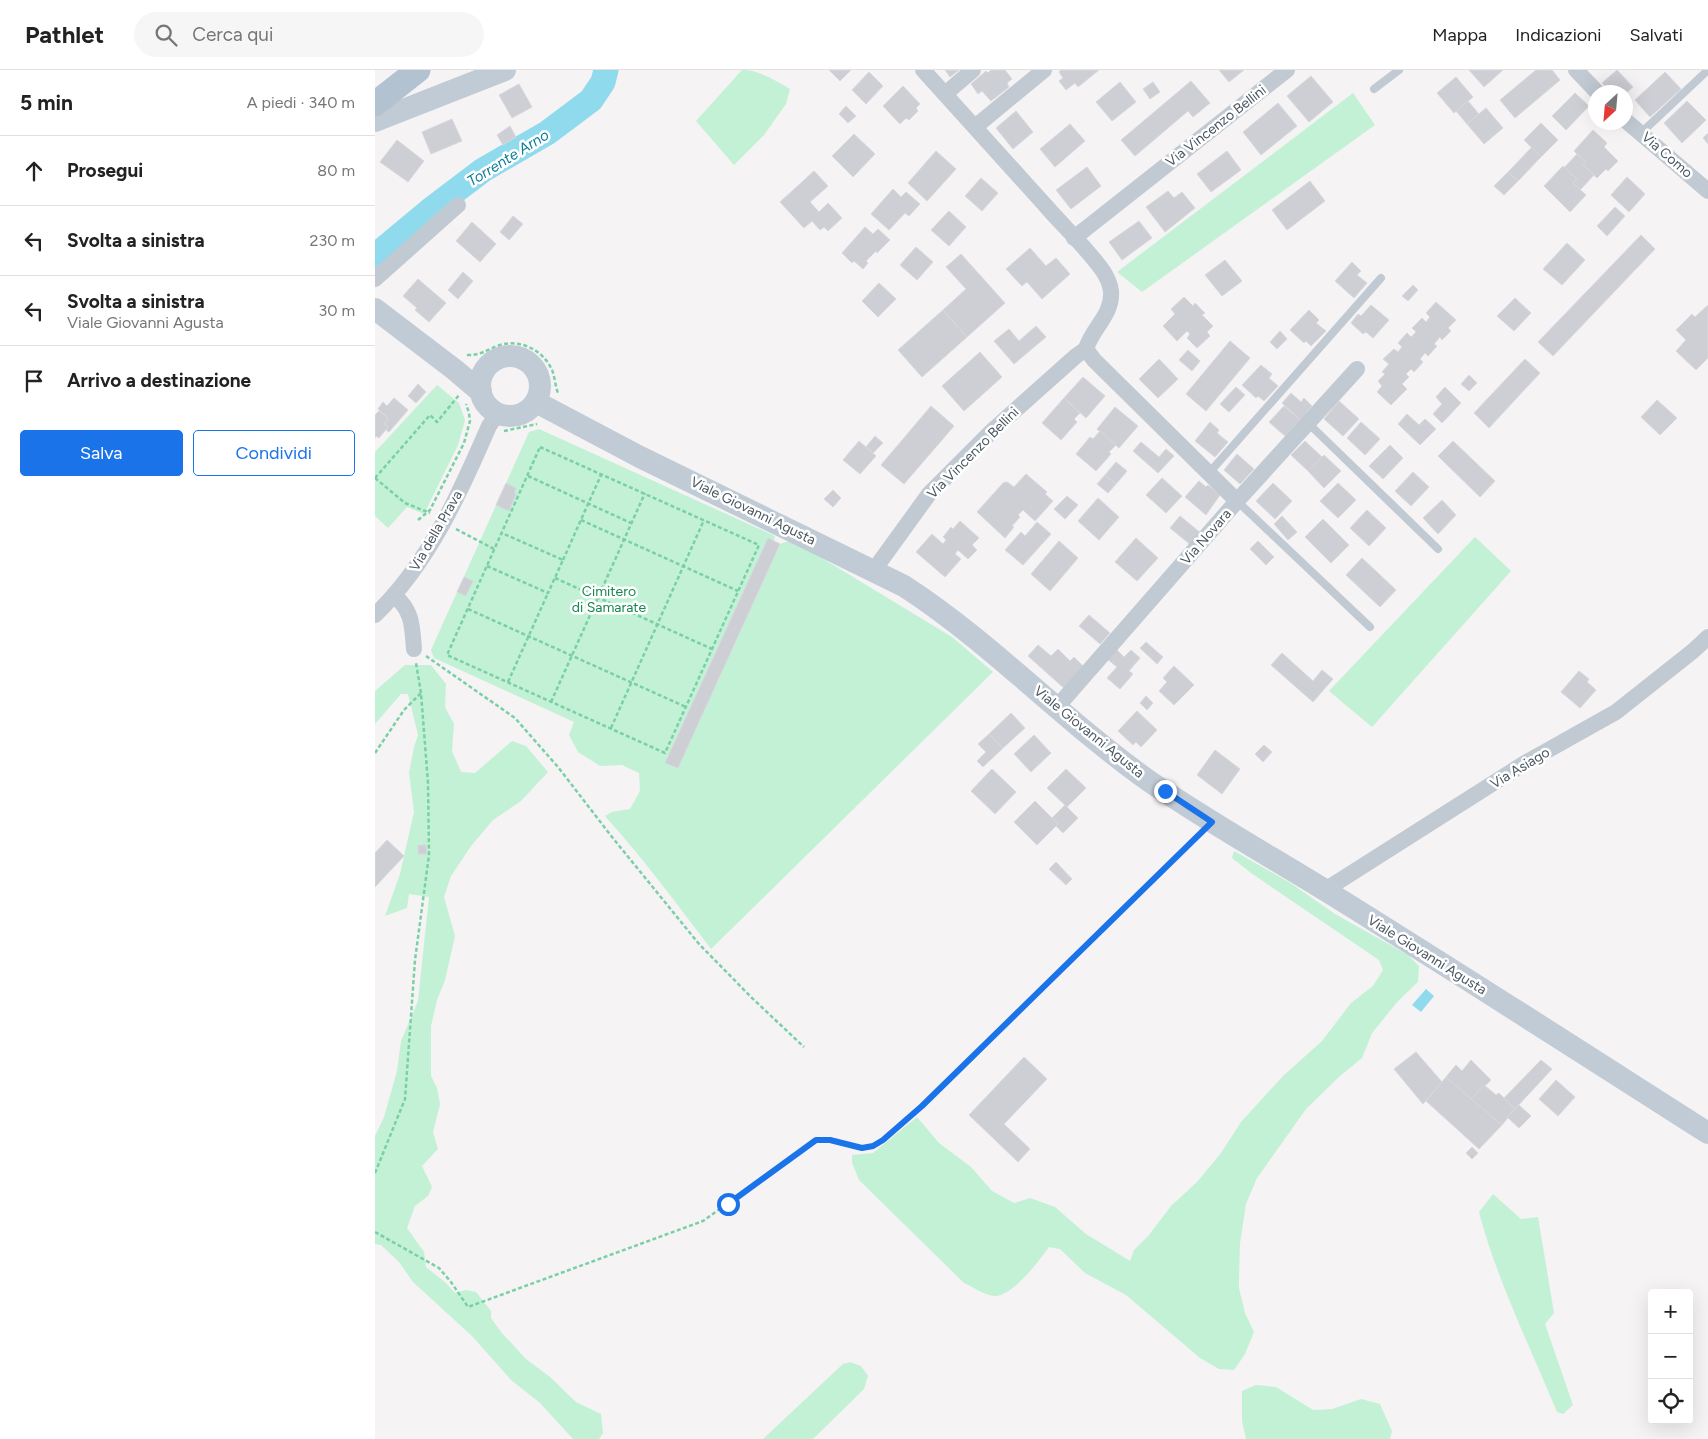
<!DOCTYPE html>
<html lang="it">
<head>
<meta charset="utf-8">
<style>
	body { margin:0; font-family:Figtree,sans-serif; background:#f6f6f6; color:#222 }
	.controls { position:absolute; right:15px; bottom:15px; display:grid; overflow:hidden; border-radius:5px; box-shadow:0 5px 20px #0002 }
	.controls button { width:45px; height:45px; display:grid; place-items:center; padding:0; border:0; border-bottom:1px solid #e0e0e0; background:#fff; color:#222; font:25px sans-serif }
	.compass { position:absolute; left:1213px; top:15px; width:45px; height:45px; border-radius:50%; background:#fff; box-shadow:0 5px 20px #0002; rotate:206deg }
	.stop { position:absolute; width:15px; height:15px; margin:-11px; border:4px solid #1a73e8; border-radius:50%; background:#fff }
	.stop.end { background:#1a73e8; border-color:#fff; box-shadow:0 1px 5px #0008 }
	.list { margin:0; padding:0; list-style:none }
	h2 { display:flex; justify-content:space-between; align-items:center; height:65px; margin:0; padding:0 20px; font-size:21px }
	h2 small { font-size:16px; font-weight:400; color:#767676 }
	.list li { display:grid; grid-template-columns:32px 1fr auto; gap:15px; align-items:center; box-sizing:border-box; height:70px; padding:0 20px; border-top:1px solid #e0e0e0 }
	.list b { display:block; font-size:19px; white-space:nowrap }
	.list p { margin:0; font-size:16px; white-space:nowrap; color:#767676 }
	.list em { font-size:16px; font-style:normal; color:#767676 }
	.actions { display:flex; gap:10px; padding:15px 20px }
	.actions a { flex:1; padding:11px 0; border:1px solid #1a73e8; border-radius:5px; text-align:center; font-size:18px; color:#1a73e8 }
	.actions .main { background:#1a73e8; color:#fff }
	.icon { flex:none; width:28px; height:28px; fill:none; stroke:currentColor; stroke-width:2; stroke-linecap:round; stroke-linejoin:round }
	.map { position:relative; flex:none; width:1333px; height:1369px; overflow:hidden }
	header { display:flex; align-items:center; gap:30px; box-sizing:border-box; height:70px; padding:0 25px; background:#fff; border-bottom:1px solid #e0e0e0 }
	header strong { font-size:24px }
	nav { display:flex; gap:28px; margin-inline-start:auto; font-size:18px }
	.search { width:350px; height:45px; background:#f6f6f6; display:flex; align-items:center; gap:12px; box-sizing:border-box; padding:0 18px; border-radius:28px; color:#767676; font-size:19px }
	main { display:flex }
	aside { flex:1; background:#fff }
	.map>svg:first-child { display:block }
	.green { fill:#c3f1d5 }
	.water { fill:#90daee }
	.lines { fill:none; stroke-linecap:round; stroke-linejoin:round }
	.river { stroke:#90daee; stroke-width:25 }
	.building { fill:#cdcfd5; stroke:#d7d9de }
	.path { stroke:#7ad0a6; stroke-width:2.5; stroke-dasharray:4 2.5; stroke-linecap:butt }
	.lane { stroke:#c1cad2; stroke-width:8 }
	.street { stroke:#c1cad2; stroke-width:16 }
	.secondary { stroke:#c1cbd6; stroke-width:22 }
	.primary { stroke:#b3c2d1; stroke-width:25 }
	.route { stroke:#1a73e8; stroke-width:6 }
	.labels { text-anchor:middle; dominant-baseline:central; stroke-width:5; stroke-linejoin:round; paint-order:stroke }
	.street-label { font-size:14px; fill:#4a5661; stroke:#fff }
	.park-label { font-size:14px; fill:#17864f; stroke:#fff }
	.water-label { font-size:15px; font-style:italic; fill:#0c7c9b; stroke:#fff }
</style>
</head>
<body>
<header>
<strong>Pathlet</strong>
<div class="search"><svg class="icon" aria-label="search" viewBox="0 0 24 24"><circle cx="10" cy="10" r="6"/><path d="M15 15l6 6"/></svg>Cerca qui</div>
<nav><a>Mappa</a><a>Indicazioni</a><a>Salvati</a></nav>
</header>
<main>
<aside>
<h2>5 min<small>A piedi · 340 m</small></h2>
<ul class="list">
<li><svg class="icon" aria-label="ahead" viewBox="0 0 24 24"><path d="M12 20V5M6 11l6-6 6 6"/></svg><div><b>Prosegui</b></div><em>80 m</em></li>
<li><svg class="icon" aria-label="left" viewBox="0 0 24 24"><path d="M17 20v-9H6M10 6l-5 5 5 5"/></svg><div><b>Svolta a sinistra</b></div><em>230 m</em></li>
<li><svg class="icon" aria-label="left" viewBox="0 0 24 24"><path d="M17 20v-9H6M10 6l-5 5 5 5"/></svg><div><b>Svolta a sinistra</b><p>Viale Giovanni Agusta</p></div><em>30 m</em></li>
<li><svg class="icon" aria-label="arrive" viewBox="0 0 24 24"><path d="M6 21V4h12l-3 4 3 4H6"/></svg><div><b>Arrivo a destinazione</b></div></li>
</ul>
<div class="actions"><a class="main">Salva</a><a>Condividi</a></div>
</aside>
<div class="map">
<svg width="1333" height="1369" viewBox="0 0 1333 1369">
	<rect width="100%" height="100%" fill="#f5f3f3"/>
	<g class="green">
		<path d="M367,0c17,0 33,10 48,19l-4,15 -22,31 -30,30 -38,-44z"/>
		<polygon points="978,23 1000,55 767,222 742,202"/>
		<polygon points="62,315 84,333 90,350 83,375 49,444 32,437 13,458 0,446 0,382"/>
		<path d="M164,359l236,107 -1,5 6,3 12,-4 160,97 41,35 -282,277c-34,-45 -68,-91 -106,-133l7,-4 18,-3 10,-18 -1,-18 -17,-8 -22,1 -22,-14 -9,-17 5,-13 -140,-64 -3,-8 98,-218z"/>
		<polygon points="1100,467 1136,501 997,657 954,621"/>
		<polygon points="30,595 56,595 71,614 70,637 79,654 77,681 86,702 100,703 137,671 151,676 173,702 146,731 118,750 96,776 76,806 69,827 80,866 70,910 62,930 56,956 56,1006 62,1018 65,1034 58,1062 63,1079 47,1096 57,1117 53,1126 40,1136 32,1158 49,1182 51,1197 71,1213 80,1223 91,1220 101,1222 116,1241 116,1248 126,1262 151,1289 175,1307 201,1332 226,1344 228,1363 224,1369 198,1369 165,1333 136,1310 97,1266 38,1212 24,1192 6,1175 0,1174 0,1066 9,1047 22,1001 26,971 43,931 54,827 34,824 32,838 10,846 25,804 39,742 34,703 39,677 43,665 33,624 26,624 0,654 0,621"/>
		<path d="M859,781l55,31 46,32 73,41 11,11 -1,16 -20,19 -26,32 -10,25 -22,18 -34,33 -49,69 -11,26 -6,39 -1,34v11l6,25 9,19 -9,22 -11,16 -15,-1 -19,-11 -74,-63 -41,-22 -25,-24 -11,-2c-10,14 -37,50 -55,49 -10,-1 -21,-9 -30,-13l-105,-103 -7,-17v-8l21,-2 44,-36 22,26 32,24 21,24 22,12 16,-5 25,9 31,27 44,27 4,-11 15,-15 22,-29 26,-24 24,-29 20,-31 42,-46 39,-35 29,-38 22,-17 10,-16 -4,-10 -128,-87 -19,-15z"/>
		<path d="M1118,1124l28,25 17,-2 16,96 -9,11 28,81 -10,9 -6,-2c-27,-66 -60,-131 -78,-200z"/>
		<polygon points="475,1292 486,1296 493,1306 489,1319 438,1369 388,1369 468,1294"/>
		<polygon points="881,1315 901,1317 938,1340 957,1339 986,1329 1005,1334 1017,1361 1015,1369 871,1369 867,1351 867,1321"/>
	</g>
	<polygon class="water" points="1051,919 1059,926 1046,942 1037,935"/>
	<g class="lines">
		<polyline class="river" points="0,186 54,141 108,100 172,63 216,30 228,12 231,0"/>
	</g>
	<g class="building">
		<polygon points="454,0 476,0 465,11"/>
		<polygon points="570,0 584,0 575,7"/>
		<polygon points="616,0 630,0 637,9 632,13 634,17 616,31 607,21 603,24 596,14 611,1 613,3"/>
		<polygon points="686,0 724,0 703,17 700,13 691,20 684,11 688,8 684,2"/>
		<polygon points="844,0 869,0 854,12"/>
		<polygon points="1094,0 1128,0 1109,17"/>
		<polygon points="1161,0 1177,0 1185,10 1140,48 1125,30"/>
		<polygon points="1242,0 1258,17 1250,24 1250,22 1236,22 1227,13"/>
		<polygon points="494,2 508,16 491,34 477,20"/>
		<polygon points="1290,2 1306,19 1275,47 1260,30"/>
		<polygon points="936,6 958,32 934,52 912,26"/>
		<polygon points="1081,7 1098,27 1079,43 1062,23"/>
		<polygon points="816,11 835,33 818,47 813,41 760,86 746,70"/>
		<polygon points="745,12 761,32 737,51 721,32"/>
		<polygon points="778,12 785,22 775,29 768,19"/>
		<polygon points="144,14 157,37 137,48 124,25"/>
		<polygon points="528,16 545,34 541,38 543,41 534,50 531,48 525,54 508,36"/>
		<polygon points="1200,23 1214,36 1191,60 1177,46"/>
		<polygon points="1093,31 1104,44 1092,54 1081,41"/>
		<polygon points="1312,31 1331,50 1307,73 1289,53"/>
		<polygon points="903,33 922,56 886,85 868,62"/>
		<polygon points="471,36 481,46 473,53 464,44"/>
		<polygon points="1111,38 1128,58 1109,74 1092,54"/>
		<polygon points="641,41 658,62 638,79 621,58"/>
		<polygon points="77,49 87,71 56,84 47,62"/>
		<polygon points="1166,53 1183,70 1166,87 1149,70"/>
		<polygon points="695,54 710,71 680,97 665,79"/>
		<polygon points="135,56 141,67 128,75 122,65"/>
		<polygon points="1218,60 1232,73 1229,77 1243,91 1233,101 1231,99 1222,108 1208,95 1211,92 1199,81"/>
		<polygon points="1333,63 1333,74 1328,68"/>
		<polygon points="479,64 500,84 478,107 457,86"/>
		<polygon points="22,70 49,91 33,112 5,92"/>
		<polygon points="1157,77 1166,87 1143,111 1133,102"/>
		<polygon points="561,81 581,99 552,131 533,113"/>
		<polygon points="852,81 866,100 836,122 822,104"/>
		<polygon points="1202,84 1211,92 1208,95 1219,105 1205,120 1198,113 1202,109 1189,98"/>
		<polygon points="1188,96 1202,109 1198,113 1211,125 1195,142 1169,116"/>
		<polygon points="712,97 726,116 696,139 681,120"/>
		<polygon points="439,101 453,116 435,132 444,142 453,133 467,148 453,161 449,157 445,160 437,151 429,158 405,132"/>
		<polygon points="1133,102 1143,111 1129,125 1119,116"/>
		<polygon points="1252,107 1270,124 1254,142 1236,125"/>
		<polygon points="606,108 623,123 607,141 590,126"/>
		<polygon points="935,111 950,131 912,160 897,140"/>
		<polygon points="518,119 526,127 531,122 545,134 534,146 530,143 514,160 496,144"/>
		<polygon points="793,121 799,128 807,122 820,138 790,162 771,137"/>
		<polygon points="1240,137 1250,146 1232,166 1222,156"/>
		<polygon points="574,141 591,157 574,176 556,160"/>
		<polygon points="138,146 148,154 134,170 125,162"/>
		<polygon points="764,151 777,168 747,190 734,172"/>
		<polygon points="97,152 121,174 105,192 81,171"/>
		<polygon points="490,157 498,164 503,159 515,170 502,183 501,181 491,191 493,193 488,199 479,191 477,193 467,183"/>
		<polygon points="1266,165 1280,179 1178,286 1163,272"/>
		<polygon points="1192,173 1210,190 1187,215 1168,199"/>
		<polygon points="541,177 558,192 542,210 525,195"/>
		<polygon points="655,178 671,196 681,188 695,204 667,229 652,212 647,216 631,199"/>
		<polygon points="586,184 630,233 592,267 568,240 591,219 571,197"/>
		<polygon points="850,190 867,211 847,226 830,205"/>
		<polygon points="977,192 986,201 982,205 992,213 979,228 960,211"/>
		<polygon points="88,202 98,211 83,229 73,220"/>
		<polygon points="43,209 71,233 54,252 40,240 42,238 28,226"/>
		<polygon points="504,213 521,229 503,247 487,231"/>
		<polygon points="1038,215 1043,220 1033,231 1027,226"/>
		<polygon points="809,227 818,236 820,233 830,243 827,245 838,256 832,262 835,266 822,278 812,268 815,264 812,261 802,271 788,256 800,244 796,239"/>
		<polygon points="1140,228 1156,243 1139,261 1122,246"/>
		<polygon points="1061,232 1081,250 1073,258 1076,261 1067,270 1065,267 1059,274 1062,276 1053,286 1050,283 1045,289 1048,292 1039,302 1036,299 1031,304 1034,307 1027,314 1032,319 1016,335 1002,322 1007,316 1003,311 1010,304 1007,302 1014,294 1008,289 1019,279 1023,282 1027,277 1023,273 1032,263 1036,267 1041,262 1037,258 1047,248 1051,252 1055,247 1051,243"/>
		<polygon points="996,235 1014,250 998,268 991,262 988,264 976,253 983,244 986,246"/>
		<polygon points="1333,235 1333,288 1321,300 1301,281 1311,270 1301,260 1317,244 1320,247"/>
		<polygon points="568,240 592,267 547,307 523,280"/>
		<polygon points="934,240 944,250 941,253 951,261 936,276 931,271 929,273 915,260"/>
		<polygon points="661,256 671,267 639,294 619,271 634,259 644,271"/>
		<polygon points="905,261 912,269 902,279 895,272"/>
		<polygon points="855,271 875,288 831,341 811,324"/>
		<polygon points="813,280 825,291 817,301 804,290"/>
		<polygon points="605,282 627,307 589,341 567,316"/>
		<polygon points="784,289 803,309 783,328 764,309"/>
		<polygon points="1150,289 1165,303 1114,358 1099,343"/>
		<polygon points="886,295 897,304 894,308 903,316 889,331 883,326 881,328 867,315"/>
		<polygon points="1094,305 1102,313 1094,321 1086,314"/>
		<polygon points="708,307 730,326 711,348 689,328"/>
		<polygon points="43,314 51,322 41,333 33,326"/>
		<polygon points="861,317 870,325 854,342 845,334"/>
		<polygon points="1070,317 1086,333 1067,353 1058,344 1067,334 1061,327"/>
		<polygon points="916,323 926,332 929,328 937,336 925,350 907,333"/>
		<polygon points="19,328 33,340 14,362 11,360 13,357 9,354 13,348 3,339 8,332 12,336"/>
		<polygon points="689,328 705,343 699,349 702,352 686,370 667,353"/>
		<polygon points="1282,330 1302,348 1285,365 1266,347"/>
		<polygon points="964,331 984,349 968,366 949,349"/>
		<polygon points="556,336 579,356 529,414 506,395"/>
		<polygon points="909,336 925,350 910,366 894,352"/>
		<polygon points="740,337 763,356 744,378 722,359"/>
		<polygon points="4,341 13,348 9,354 13,357 4,368 1,366 0,368 0,345"/>
		<polygon points="1032,344 1044,355 1050,349 1061,359 1045,375 1023,354"/>
		<polygon points="835,352 844,360 842,363 853,372 840,387 820,371"/>
		<polygon points="986,352 1005,369 990,385 972,368"/>
		<polygon points="725,361 741,375 734,382 736,384 721,401 701,384 715,367 718,369"/>
		<polygon points="500,366 508,373 498,383 491,377"/>
		<polygon points="484,371 501,386 485,404 468,390"/>
		<polygon points="930,371 947,387 933,401 916,385"/>
		<polygon points="1078,371 1120,411 1105,427 1063,386"/>
		<polygon points="766,372 784,387 791,379 799,386 783,403 758,381"/>
		<polygon points="1015,375 1028,388 1008,409 994,396"/>
		<polygon points="862,384 879,399 865,414 849,400"/>
		<polygon points="949,385 966,401 949,418 933,401"/>
		<polygon points="741,392 752,401 741,414 730,405"/>
		<polygon points="1038,402 1054,417 1036,436 1020,421"/>
		<polygon points="651,404 672,422 670,424 678,431 660,451 648,440 643,445 645,447 637,456 639,457 630,468 602,442 628,413 632,412 639,417"/>
		<polygon points="730,405 741,414 733,423 722,414"/>
		<polygon points="787,408 807,426 791,443 771,425"/>
		<polygon points="824,411 831,417 833,415 845,425 831,445 810,427"/>
		<polygon points="131,413 141,418 139,423 141,424 134,441 121,435"/>
		<polygon points="898,413 917,431 900,449 881,431"/>
		<polygon points="963,413 981,430 963,448 945,431"/>
		<polygon points="458,420 466,428 458,437 449,429"/>
		<polygon points="692,426 703,435 690,449 679,439"/>
		<polygon points="723,428 744,447 724,470 703,451"/>
		<polygon points="1067,430 1081,445 1063,464 1048,448"/>
		<polygon points="992,440 1011,458 994,476 975,458"/>
		<polygon points="805,446 827,464 817,476 795,458"/>
		<polygon points="907,446 922,462 913,470 899,454"/>
		<polygon points="948,449 974,475 956,493 930,467"/>
		<polygon points="585,451 604,468 597,475 602,480 593,489 583,480 580,484 586,489 570,507 541,482 557,464 568,474 571,470 568,467 576,457 578,459"/>
		<polygon points="662,452 676,464 648,495 630,480 646,462 650,466"/>
		<polygon points="393,468 405,474 303,698 290,693"/>
		<polygon points="761,468 783,488 762,511 740,492"/>
		<polygon points="684,471 703,488 675,521 656,504"/>
		<polygon points="883,471 899,487 891,495 875,479"/>
		<polygon points="987,488 1021,520 1005,537 971,505"/>
		<polygon points="89,507 98,511 91,526 82,522"/>
		<polygon points="714,545 735,563 725,574 704,556"/>
		<polygon points="771,572 788,587 782,594 765,578"/>
		<polygon points="663,575 676,586 683,579 695,591 699,587 709,597 690,619 653,586"/>
		<polygon points="740,578 749,587 756,580 765,588 754,601 758,604 745,619 732,608 742,597 731,588"/>
		<polygon points="907,583 938,611 947,600 958,609 938,632 896,595"/>
		<polygon points="799,596 819,615 799,635 784,621 792,612 788,608"/>
		<polygon points="1204,601 1214,609 1212,612 1221,620 1205,638 1186,622"/>
		<polygon points="771,626 778,633 772,640 765,633"/>
		<polygon points="762,641 782,660 766,677 761,672 758,675 743,661"/>
		<polygon points="636,643 650,658 628,678 614,664"/>
		<polygon points="614,664 628,678 608,697 602,691 611,682 603,674"/>
		<polygon points="659,665 676,683 656,702 639,684"/>
		<polygon points="889,675 897,682 888,692 880,684"/>
		<polygon points="840,680 865,699 847,724 822,705"/>
		<polygon points="617,699 641,722 620,744 596,721"/>
		<polygon points="691,699 711,718 692,737 672,718"/>
		<polygon points="660,731 683,754 662,775 639,752"/>
		<polygon points="690,735 703,748 688,763 681,756 683,754 677,748"/>
		<polygon points="12,770 29,786 0,817 0,783"/>
		<polygon points="43,775 51,775 52,784 43,784"/>
		<polygon points="681,792 697,809 691,815 674,799"/>
		<polygon points="1041,982 1067,1012 1048,1034 1019,999"/>
		<polygon points="649,987 672,1009 629,1054 655,1079 643,1092 594,1045"/>
		<polygon points="1096,990 1116,1010 1096,1029 1071,1007 1081,995 1087,1001"/>
		<polygon points="1166,990 1177,999 1140,1039 1129,1028"/>
		<polygon points="1071,1007 1127,1055 1104,1079 1051,1031"/>
		<polygon points="1181,1010 1200,1027 1183,1046 1164,1029"/>
		<polygon points="1109,1015 1121,1025 1124,1023 1140,1039 1127,1055 1096,1029"/>
		<polygon points="1144,1035 1156,1046 1144,1058 1132,1047"/>
		<polygon points="1097,1077 1103,1083 1097,1089 1091,1083"/>
	</g>
	<g class="lines">
		<g class="path">
			<path d="M92,285c13,1 21,-6 33,-10 21,-6 43,5 52,25 3,7 3,16 6,23"/>
			<polyline points="129,361 162,354"/>
			<polygon points="165,377 384,475 290,683 72,585"/>
			<polyline points="153,406 256,453"/>
			<polyline points="0,408 30,433 55,443"/>
			<polyline points="0,408 55,345 62,352 84,325"/>
			<polyline points="43,450 55,440 89,373 95,351 94,343 91,334"/>
			<polyline points="206,450 363,521"/>
			<polyline points="81,459 119,479"/>
			<polyline points="188,490 226,405"/>
			<polyline points="112,496 173,523 188,490 127,463"/>
			<polyline points="180,508 337,579"/>
			<polyline points="93,539 311,637"/>
			<polyline points="51,586 140,648 183,697 237,767 324,874 377,928 429,977"/>
			<polyline points="133,612 173,523"/>
			<polyline points="176,632 270,423"/>
			<polyline points="236,658 329,450"/>
			<polyline points="0,683 29,640 46,623"/>
			<polyline points="0,1103 30,1029 40,890 54,785 53,713 46,623 41,593"/>
			<polyline points="0,1162 64,1198 76,1212 93,1237 328,1151 441,1070 455,1070 487,1078 498,1076 509,1070 547,1036 825,763"/>
		</g>
		<g class="lane">
			<polyline points="999,19 1024,0"/>
			<polyline points="1266,63 1333,0"/>
			<polyline points="933,353 1063,479"/>
			<polyline points="834,403 1006,208"/>
			<polyline points="862,431 995,557"/>
		</g>
		<g class="street">
			<path d="M548,0c41,45 81,90 122,135 19,22 41,42 58,66 4,6 7,13 8,20 2,24 -19,37 -25,58l8,11 143,141"/>
			<polyline points="1201,0 1222,22"/>
			<polyline points="570,24 598,0"/>
			<polyline points="1250,50 1333,121"/>
			<polyline points="600,57 669,0"/>
			<polyline points="699,168 912,0"/>
			<polyline points="0,209 83,135"/>
			<polyline points="499,500 554,424 617,361 701,286 711,279"/>
			<path d="M20,526c18,16 17,30 19,53"/>
			<path d="M0,545c54,-52 85,-122 114,-189l9,-13"/>
			<polyline points="682,637 862,431 982,299"/>
			<polyline points="950,820 1150,693 1241,642 1318,581 1333,567"/>
		</g>
		<g class="secondary">
			<polyline points="0,51 130,0"/>
			<polyline points="0,239 80,300 106,322"/>
			<circle cx="135" cy="316" r="30"/>
			<path d="M161,332l104,55 264,129c88,57 160,135 245,195 58,40 119,74 179,111 127,79 253,160 380,241"/>
		</g>
		<polyline class="primary" points="0,34 43,0"/>
	</g>
	<g class="lines">
		<polyline class="route" points="353,1134 441,1070 455,1070 487,1078 498,1076 508,1070 547,1036 837,752 790,721"/>
	</g>
	<g class="labels">
		<g class="street-label">
			<text transform="translate(841 56) rotate(-38)">Via Vincenzo Bellini</text>
			<text transform="translate(1292 85) rotate(41)">Via Como</text>
			<text transform="translate(598 383) rotate(-45)">Via Vincenzo Bellini</text>
			<text transform="translate(378 441) rotate(26)">Viale Giovanni Agusta</text>
			<text transform="translate(61 461) rotate(-60)">Via della Prava</text>
			<text transform="translate(831 467) rotate(-49)">Via Novara</text>
			<text transform="translate(714 662) rotate(39)">Viale Giovanni Agusta</text>
			<text transform="translate(1145 698) rotate(-31)">Via Asiago</text>
			<text transform="translate(1052 885) rotate(32)">Viale Giovanni Agusta</text>
		</g>
		<g class="park-label">
			<text x="234" y="521">Cimitero<tspan x="234" dy="16">di Samarate</tspan></text>
		</g>
		<g class="water-label">
			<text transform="translate(133 88) rotate(-32)">Torrente Arno</text>
		</g>
	</g>
</svg>
<div class="controls">
<button>+</button>
<button>−</button>
<button><svg class="icon" aria-label="locate" viewBox="0 0 24 24"><circle cx="12" cy="12" r="6"/><path d="M12 2v4M12 18v4M2 12h4M18 12h4"/></svg></button>
</div>
<svg class="compass" viewBox="-18 -18 36 36"><path d="M0-13l5 13h-10z" fill="#e53935"/><path d="M0 13l5-13h-10z" fill="#767676"/></svg>
<div class="stop" style="left:353px;top:1134px"></div>
<div class="stop end" style="left:790px;top:721px"></div>
</div>
</main>
</body>
</html>
